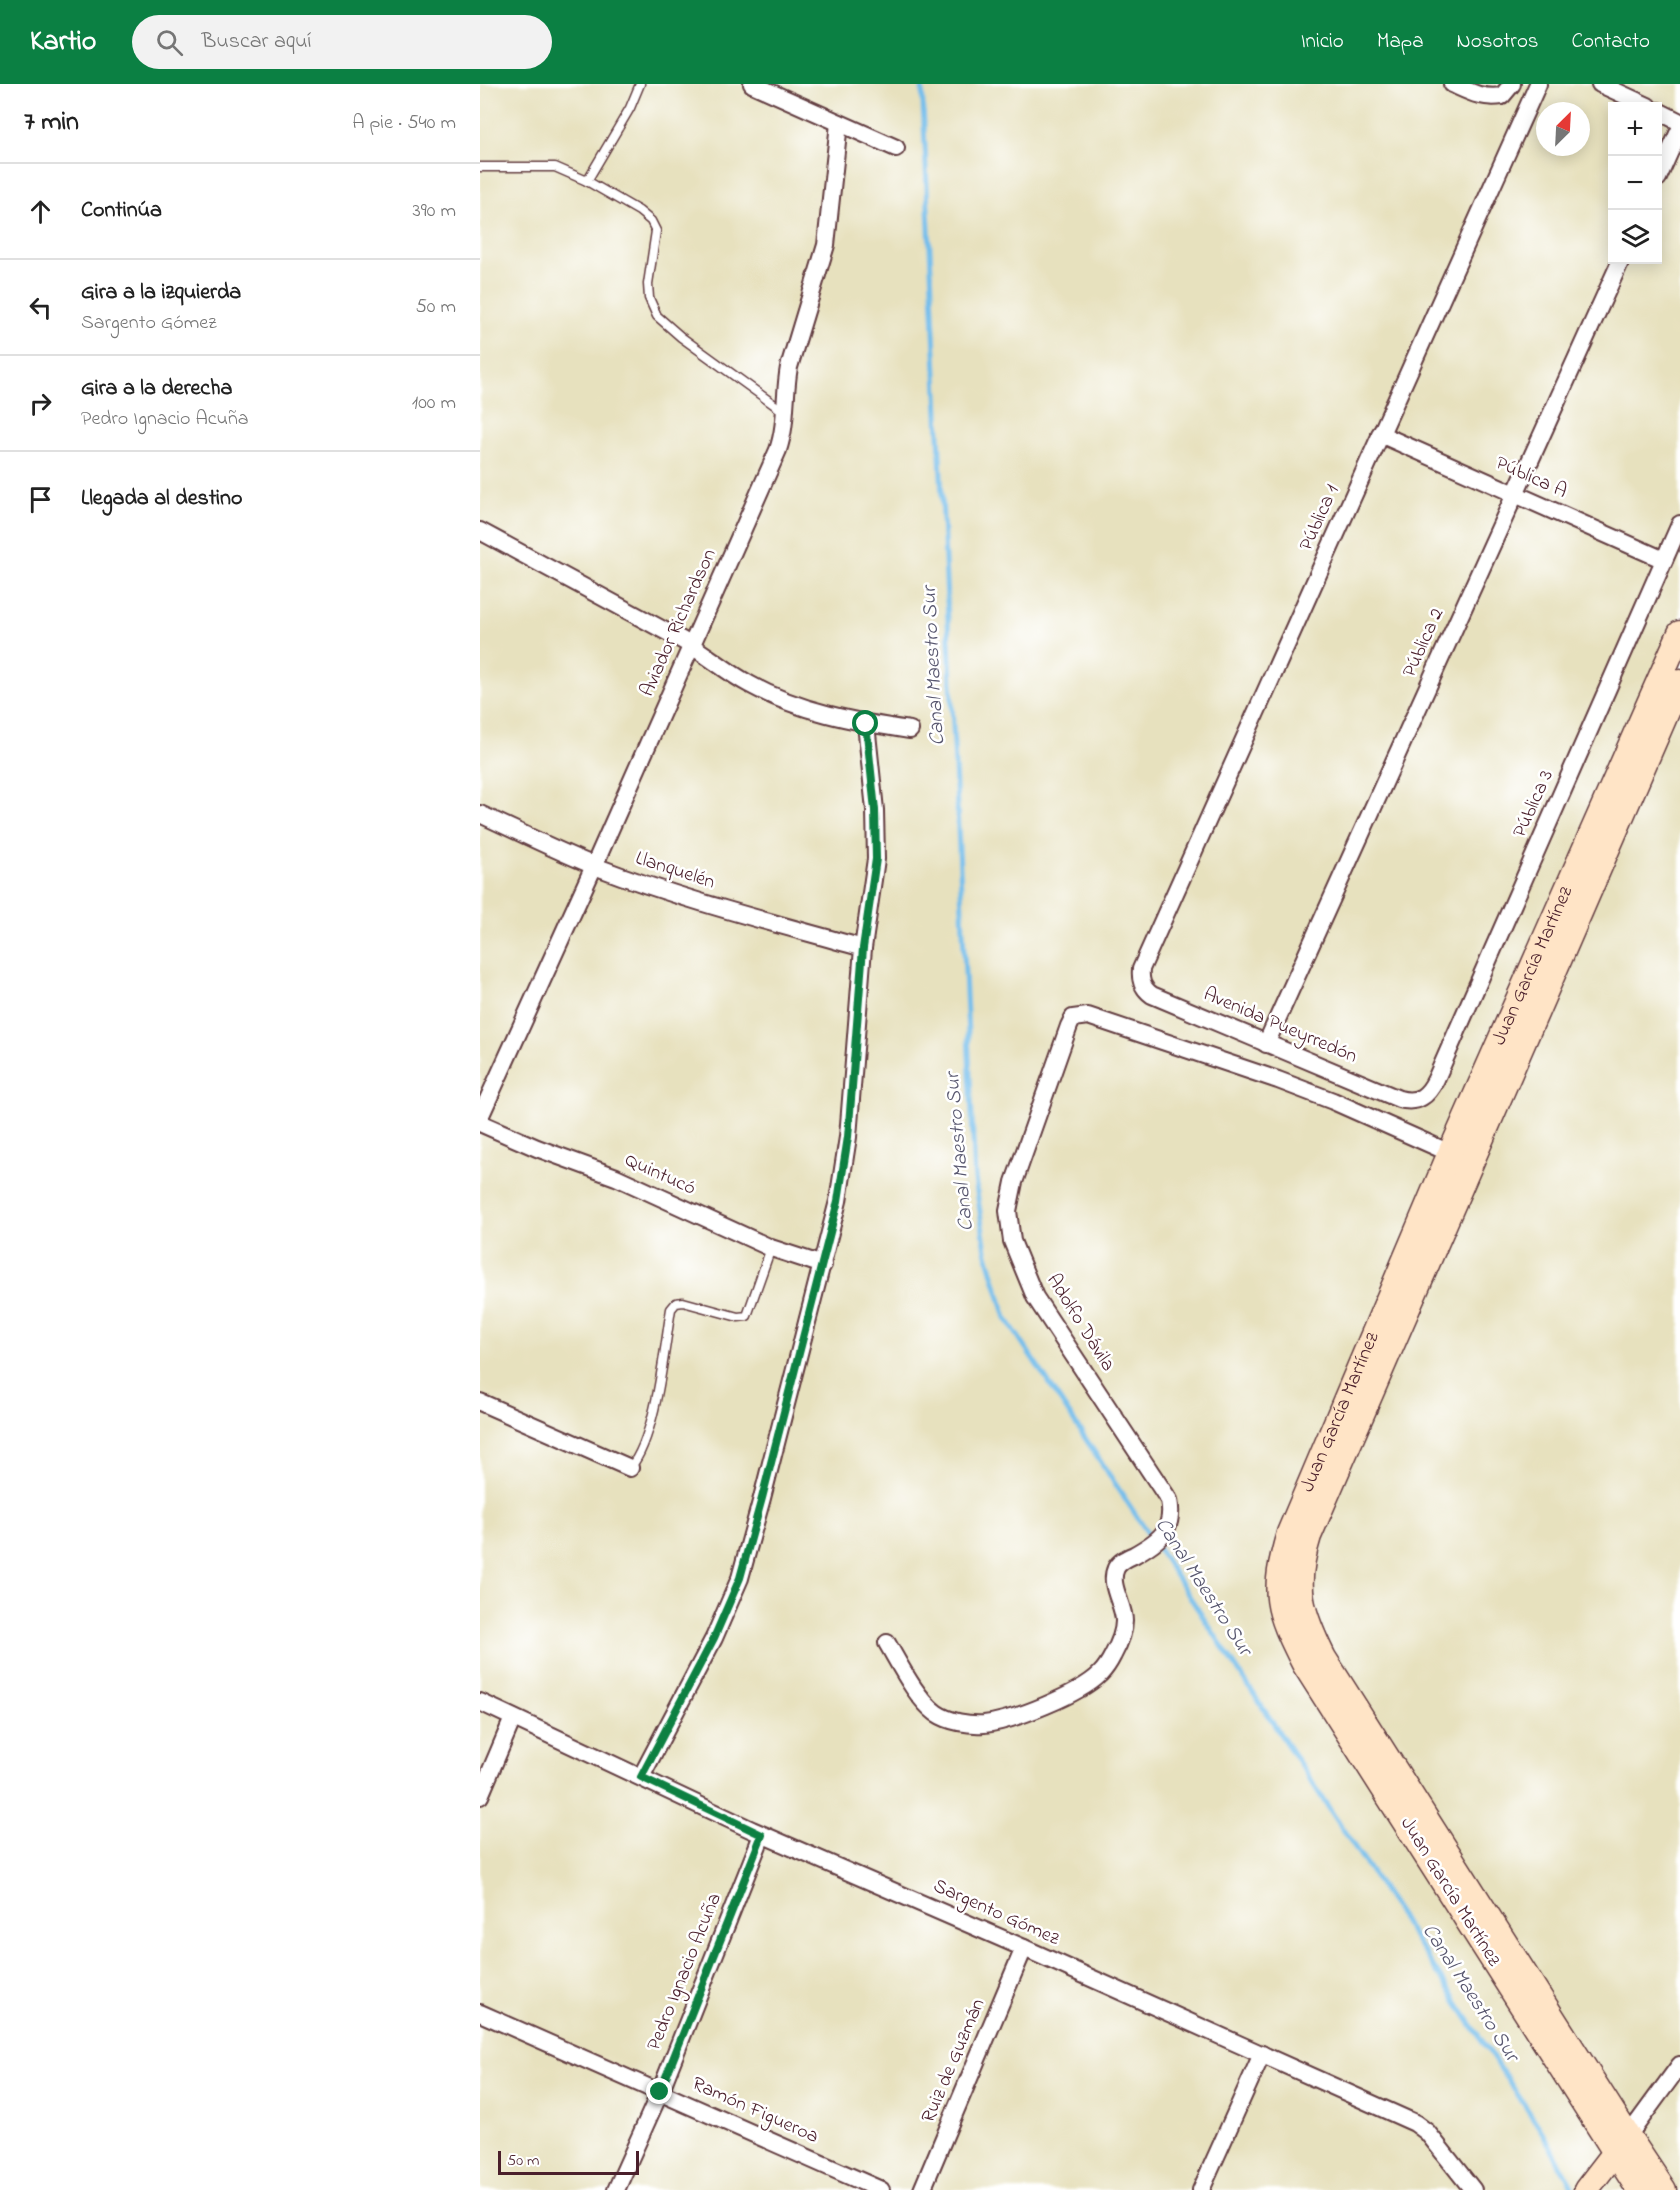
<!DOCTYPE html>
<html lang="es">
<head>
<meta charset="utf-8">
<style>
	body { margin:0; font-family:"Indie Flower",sans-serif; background:#f2f2f2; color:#222 }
	.controls { position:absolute; right:18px; top:18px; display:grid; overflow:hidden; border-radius:0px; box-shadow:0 3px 15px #0003 }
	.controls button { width:54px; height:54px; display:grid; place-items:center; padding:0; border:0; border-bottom:2px solid #e0e0e0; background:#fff; color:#222; font:30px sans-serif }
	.compass { position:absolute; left:1056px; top:18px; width:54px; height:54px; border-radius:50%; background:#fff; box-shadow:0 3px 15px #0003; rotate:24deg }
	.scale { position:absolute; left:18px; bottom:15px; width:141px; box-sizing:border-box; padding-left:6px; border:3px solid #4a1f2b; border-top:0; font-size:16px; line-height:21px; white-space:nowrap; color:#4a1f2b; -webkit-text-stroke:4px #fff; paint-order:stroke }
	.stop { position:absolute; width:18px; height:18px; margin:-14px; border:4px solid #0b8043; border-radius:50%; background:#fff }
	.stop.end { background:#0b8043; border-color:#fff; box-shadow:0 2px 6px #0008 }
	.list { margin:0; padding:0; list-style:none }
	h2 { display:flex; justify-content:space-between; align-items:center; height:78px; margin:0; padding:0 24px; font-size:26px }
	h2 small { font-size:20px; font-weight:400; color:#767676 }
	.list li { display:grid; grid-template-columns:39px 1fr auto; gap:18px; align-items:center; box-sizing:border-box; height:96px; padding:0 24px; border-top:2px solid #e0e0e0 }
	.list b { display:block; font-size:22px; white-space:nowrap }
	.list p { margin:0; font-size:20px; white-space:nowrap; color:#767676 }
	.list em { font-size:20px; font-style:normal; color:#767676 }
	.icon { flex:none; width:33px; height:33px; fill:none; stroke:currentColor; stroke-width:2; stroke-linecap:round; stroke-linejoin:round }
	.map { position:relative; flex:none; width:1200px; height:2106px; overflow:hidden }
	header { display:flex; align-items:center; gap:36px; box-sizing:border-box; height:84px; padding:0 30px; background:#0b8043; color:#fff }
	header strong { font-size:28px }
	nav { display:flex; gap:33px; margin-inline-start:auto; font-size:21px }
	.search { width:420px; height:54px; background:#f2f2f2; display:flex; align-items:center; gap:15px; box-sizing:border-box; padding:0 21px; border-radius:33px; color:#767676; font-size:22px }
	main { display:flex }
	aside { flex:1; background:#fff }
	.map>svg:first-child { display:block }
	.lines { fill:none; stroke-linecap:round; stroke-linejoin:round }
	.stream { stroke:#73beec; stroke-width:5 }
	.lane-casing { stroke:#623c41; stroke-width:11 }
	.street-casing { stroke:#623c41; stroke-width:20 }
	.secondary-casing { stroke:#623c41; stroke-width:27 }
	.lane { stroke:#fff; stroke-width:8 }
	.street { stroke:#fff; stroke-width:16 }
	.secondary { stroke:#ffe4c6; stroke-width:24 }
	.route { stroke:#0b8043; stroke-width:8 }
	.labels { text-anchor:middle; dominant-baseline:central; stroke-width:5; stroke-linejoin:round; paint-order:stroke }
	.street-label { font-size:20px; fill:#4a1f2b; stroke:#fff }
	.water-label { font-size:21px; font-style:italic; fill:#58576f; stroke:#fff }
</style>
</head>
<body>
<header>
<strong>Kartio</strong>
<div class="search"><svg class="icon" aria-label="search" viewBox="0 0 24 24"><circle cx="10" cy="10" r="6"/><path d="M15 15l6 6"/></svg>Buscar aquí</div>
<nav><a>Inicio</a><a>Mapa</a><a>Nosotros</a><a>Contacto</a></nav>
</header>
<main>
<aside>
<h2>7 min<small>A pie · 540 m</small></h2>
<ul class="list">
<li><svg class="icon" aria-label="ahead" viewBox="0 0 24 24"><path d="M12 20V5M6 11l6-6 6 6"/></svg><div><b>Continúa</b></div><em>390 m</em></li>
<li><svg class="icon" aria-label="left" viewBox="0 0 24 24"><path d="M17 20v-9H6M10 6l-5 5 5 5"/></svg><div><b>Gira a la izquierda</b><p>Sargento Gómez</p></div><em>50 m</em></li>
<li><svg class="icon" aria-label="right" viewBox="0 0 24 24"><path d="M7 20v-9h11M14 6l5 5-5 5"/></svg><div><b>Gira a la derecha</b><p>Pedro Ignacio Acuña</p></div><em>100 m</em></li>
<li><svg class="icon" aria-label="arrive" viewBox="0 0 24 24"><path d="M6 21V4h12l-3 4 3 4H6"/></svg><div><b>Llegada al destino</b></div></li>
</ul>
</aside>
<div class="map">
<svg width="1200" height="2106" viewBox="0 0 1200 2106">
	<rect width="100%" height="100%" fill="#fff"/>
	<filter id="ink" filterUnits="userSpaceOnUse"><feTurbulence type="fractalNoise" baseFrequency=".0167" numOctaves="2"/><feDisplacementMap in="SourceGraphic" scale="12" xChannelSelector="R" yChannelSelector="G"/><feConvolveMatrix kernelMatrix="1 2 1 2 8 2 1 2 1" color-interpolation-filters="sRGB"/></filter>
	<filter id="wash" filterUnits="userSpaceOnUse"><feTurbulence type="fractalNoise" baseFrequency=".008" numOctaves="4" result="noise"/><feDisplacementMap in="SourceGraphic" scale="24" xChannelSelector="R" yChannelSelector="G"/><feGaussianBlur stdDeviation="1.35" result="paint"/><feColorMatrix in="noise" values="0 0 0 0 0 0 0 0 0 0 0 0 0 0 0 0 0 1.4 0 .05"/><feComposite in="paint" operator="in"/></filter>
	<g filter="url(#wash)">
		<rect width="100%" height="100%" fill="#e7e1be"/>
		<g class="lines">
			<polyline class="stream" points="442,0 495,1095 506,1167 526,1234 1061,2046 1094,2106"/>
		</g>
	</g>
	<g filter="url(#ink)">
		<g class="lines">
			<g class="lane-casing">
				<g id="lane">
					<polyline points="0,83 75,83 107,97 159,127 171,137 176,147 168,200 169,214 177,232 201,253 303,327"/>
					<polyline points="107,97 150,24 160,0"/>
					<path d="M150,1384c26,-30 34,-117 41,-159l5,-6 7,-1 55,15 9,-1 24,-68"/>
				</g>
			</g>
			<g class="street-casing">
				<g id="street">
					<polyline points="272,0 416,64"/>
					<path d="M972,0c18,8 30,15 50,12l10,-12"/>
					<path d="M1058,0l-397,885c-1,11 1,19 11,26l247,104c19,5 29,-3 37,-20l244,-555"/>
					<polyline points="1120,0 1168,22"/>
					<polyline points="1178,27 1200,38"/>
					<polyline points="1178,94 1200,45"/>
					<polyline points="900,350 1184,476"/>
					<path d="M0,447c67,36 133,72 200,108 24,13 45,32 69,45 49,27 106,38 161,46"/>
					<path d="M0,730c39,18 77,37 117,53 86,33 177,56 266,81"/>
					<polyline points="786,960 1141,176"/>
					<path d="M0,1033l114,-251 184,-416c9,-26 6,-55 11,-83l37,-122 13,-122"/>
					<polyline points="0,1039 57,1064 136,1093 291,1164 343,1181"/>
					<polyline points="0,1318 150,1384"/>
					<path d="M407,1559c13,22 29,55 49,70 13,9 33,12 48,11 29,-3 96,-30 116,-50 5,-5 10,-13 13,-19 5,-9 11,-23 11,-34 0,-17 -16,-36 -8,-53 4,-7 11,-10 18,-13 25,-14 41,-25 35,-55l-134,-203 -23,-56 -4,-30 6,-29 55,-156 4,-8 15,-2 190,64 55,21 117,52"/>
					<polyline points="0,1618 272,1746 544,1864 935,2039 947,2048 993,2106"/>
					<polyline points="161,1693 234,1554 260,1494 282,1414 358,1117 368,1053 383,864 396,775 395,726 386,640"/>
					<polyline points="0,1712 33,1634"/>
					<polyline points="0,1929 401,2106"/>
					<polyline points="1148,2052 1200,1981"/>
					<polyline points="136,2106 180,2008 282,1751"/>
					<polyline points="442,2106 544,1864"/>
					<polyline points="721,2106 782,1970"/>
				</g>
			</g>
			<g class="secondary-casing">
				<g id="secondary">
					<polyline points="1106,2106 1143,2058"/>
					<path id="s1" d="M1159,2106l-335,-526c-28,-56 -33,-69 -15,-131l161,-380 230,-520"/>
					<path d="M1184,2106l-36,-54 -304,-478c-23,-46 -31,-71 -15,-122l371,-854"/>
				</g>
			</g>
			<use href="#lane" class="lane"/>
			<use href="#street" class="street"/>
			<use href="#secondary" class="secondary"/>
		</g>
	</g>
	<g class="lines" filter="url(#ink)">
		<polyline class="route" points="180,2008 282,1751 161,1693 234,1554 260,1494 282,1414 358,1117 368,1053 383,864 396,775 395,726 386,640"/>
	</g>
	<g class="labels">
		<g class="street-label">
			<text transform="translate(1051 394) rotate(24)">Pública A</text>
			<text transform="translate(840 434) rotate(-66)">Pública 1</text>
			<text transform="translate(199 539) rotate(-66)">Aviador Richardson</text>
			<text transform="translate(944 559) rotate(-66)">Pública 2</text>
			<text transform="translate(1054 720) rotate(-66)">Pública 3</text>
			<text transform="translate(195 787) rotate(18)">Llanquelén</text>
			<text stroke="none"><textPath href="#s1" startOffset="1378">Juan García Martínez</textPath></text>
			<text transform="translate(800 942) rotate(23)">Avenida Pueyrredón</text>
			<text transform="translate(180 1091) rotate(24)">Quintucó</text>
			<text transform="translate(600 1239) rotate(58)">Adolfo Dávila</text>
			<text stroke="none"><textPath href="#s1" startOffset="892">Juan García Martínez</textPath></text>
			<text transform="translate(970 1808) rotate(58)">Juan García Martínez</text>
			<text transform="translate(516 1829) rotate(24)">Sargento Gómez</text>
			<text transform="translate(205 1888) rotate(-68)">Pedro Ignacio Acuña</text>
			<text transform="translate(474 1977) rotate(-67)">Ruiz de Guzmán</text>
			<text transform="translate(275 2027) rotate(24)">Ramón Figueroa</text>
		</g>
		<g class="water-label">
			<text transform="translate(454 582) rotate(-93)">Canal Maestro Sur</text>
			<text transform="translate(480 1068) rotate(-95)">Canal Maestro Sur</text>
			<text transform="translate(723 1503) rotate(57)">Canal Maestro Sur</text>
			<text transform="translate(990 1909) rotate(57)">Canal Maestro Sur</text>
		</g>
	</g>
</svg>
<div class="controls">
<button>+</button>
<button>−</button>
<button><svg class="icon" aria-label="layers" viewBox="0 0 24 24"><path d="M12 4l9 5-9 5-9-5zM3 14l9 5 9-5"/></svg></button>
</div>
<svg class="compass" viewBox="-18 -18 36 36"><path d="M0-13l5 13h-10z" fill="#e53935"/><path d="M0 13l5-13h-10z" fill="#767676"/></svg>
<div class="scale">50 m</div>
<div class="stop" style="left:386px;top:640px"></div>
<div class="stop end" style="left:180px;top:2008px"></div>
</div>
</main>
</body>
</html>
